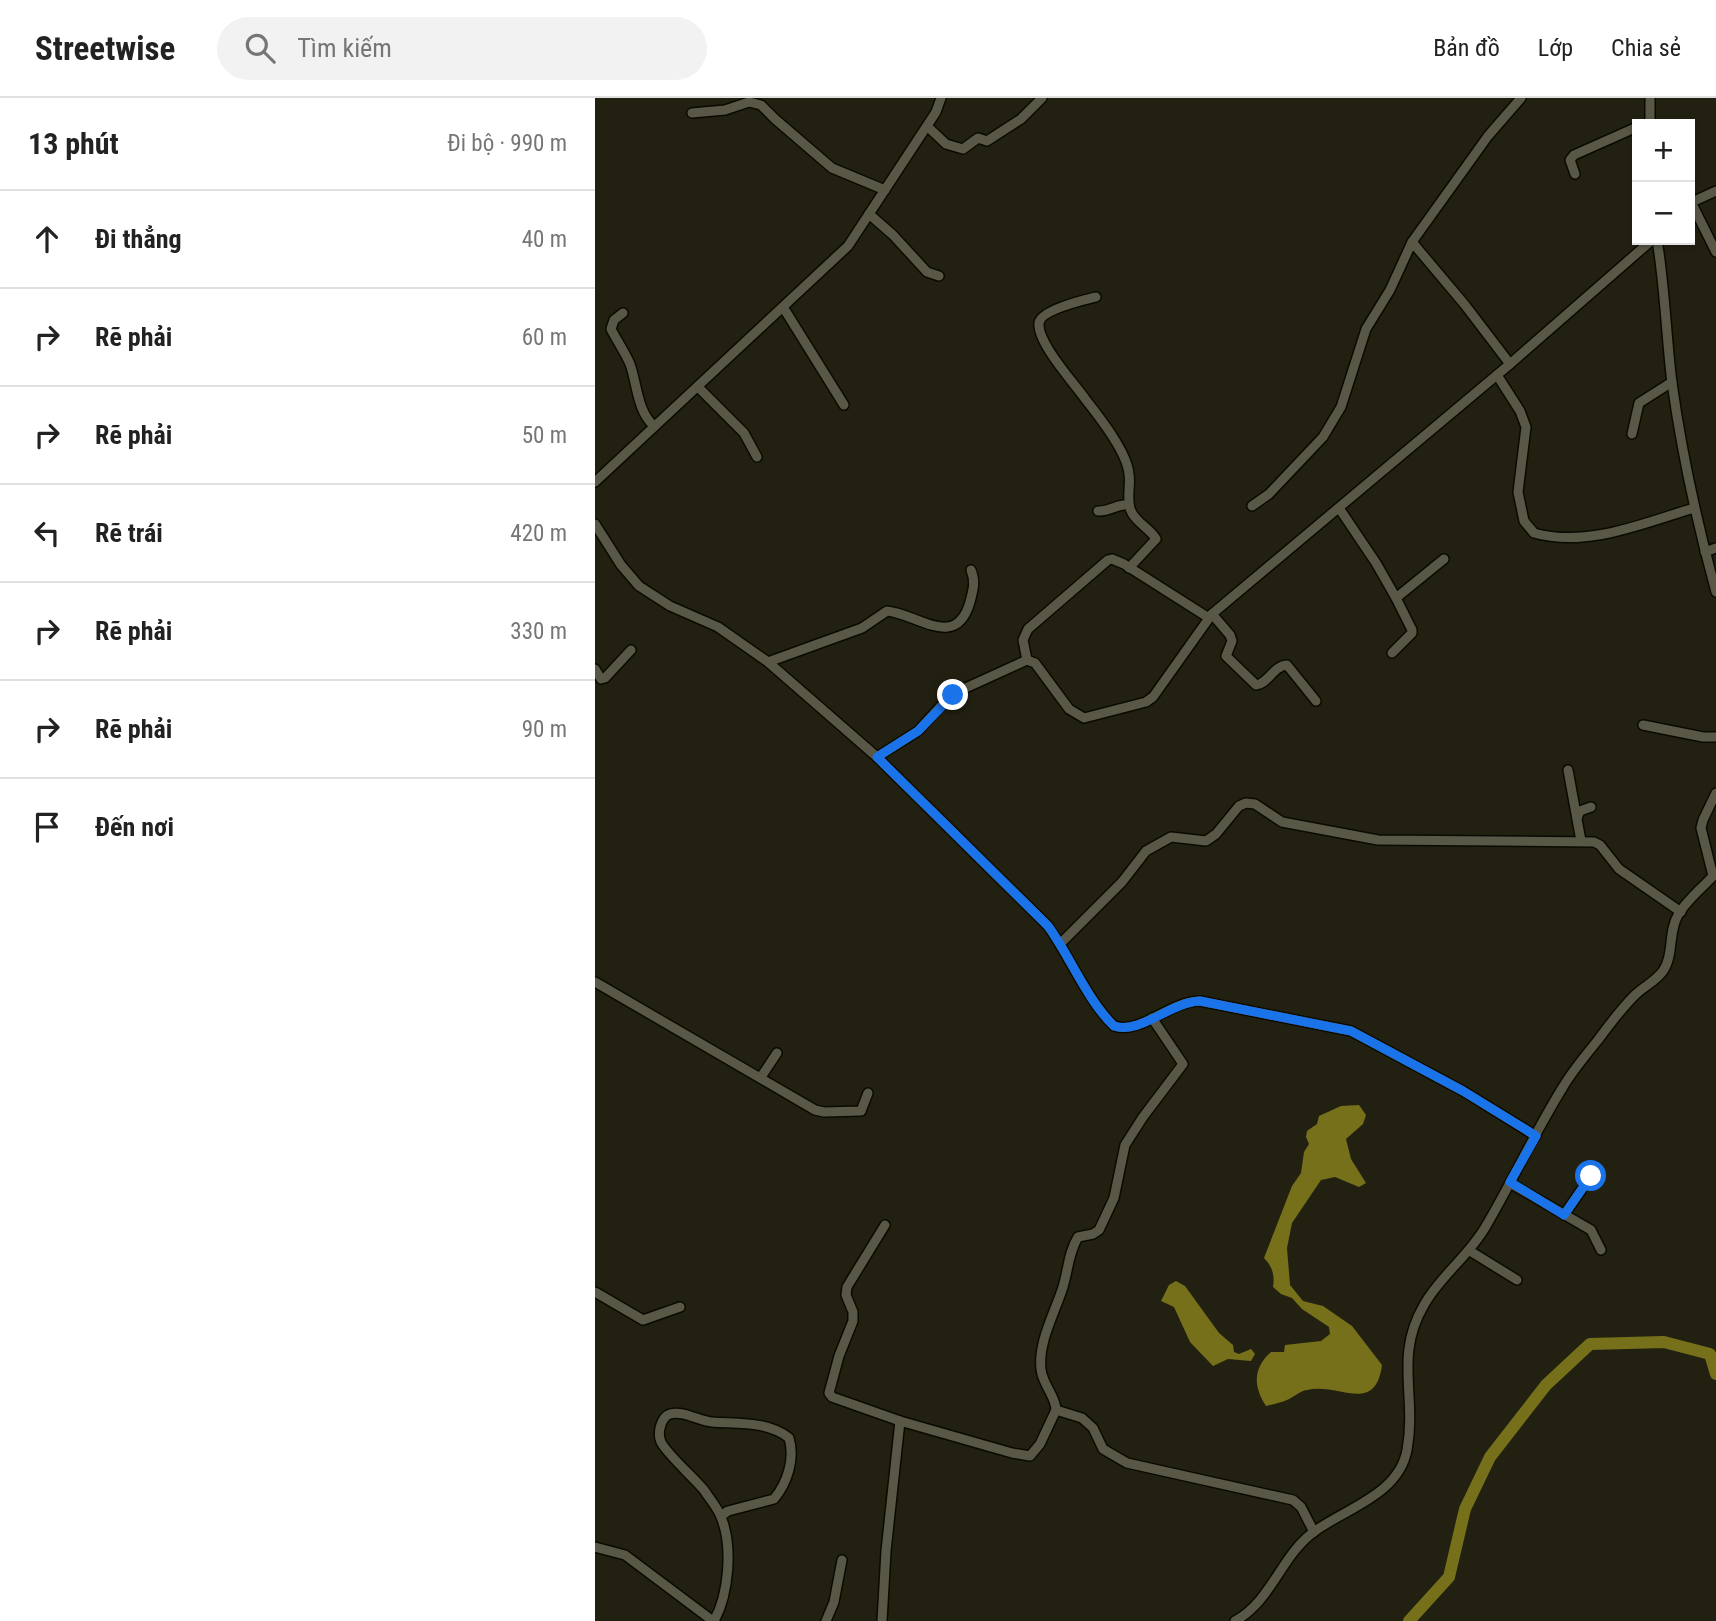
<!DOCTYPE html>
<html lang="vi">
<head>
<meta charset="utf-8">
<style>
	body { margin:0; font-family:"Roboto Condensed",sans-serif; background:#f2f2f2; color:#222 }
	.controls { position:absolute; right:21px; top:21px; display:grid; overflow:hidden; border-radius:0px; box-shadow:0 2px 5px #0004 }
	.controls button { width:63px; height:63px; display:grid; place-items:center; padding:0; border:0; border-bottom:2px solid #e0e0e0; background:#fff; color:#222; font:35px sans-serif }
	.stop { position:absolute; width:21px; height:21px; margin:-16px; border:5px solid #1a73e8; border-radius:50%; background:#fff }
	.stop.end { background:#1a73e8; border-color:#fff; box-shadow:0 2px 7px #0008 }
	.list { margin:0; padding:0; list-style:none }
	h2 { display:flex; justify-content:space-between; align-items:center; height:91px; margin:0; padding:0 28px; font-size:30px }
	h2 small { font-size:23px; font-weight:400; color:#767676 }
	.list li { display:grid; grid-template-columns:46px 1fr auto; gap:21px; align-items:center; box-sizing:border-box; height:98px; padding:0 28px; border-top:2px solid #e0e0e0 }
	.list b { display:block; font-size:26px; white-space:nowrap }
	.list em { font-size:23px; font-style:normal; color:#767676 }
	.icon { flex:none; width:38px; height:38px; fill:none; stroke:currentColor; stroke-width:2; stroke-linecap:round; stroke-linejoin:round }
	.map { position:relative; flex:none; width:1121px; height:1523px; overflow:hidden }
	header { display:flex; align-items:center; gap:42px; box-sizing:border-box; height:98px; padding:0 35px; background:#fff; border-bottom:2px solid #e0e0e0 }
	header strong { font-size:33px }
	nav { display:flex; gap:38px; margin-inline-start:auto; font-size:24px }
	.search { width:490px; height:63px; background:#f2f2f2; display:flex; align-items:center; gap:18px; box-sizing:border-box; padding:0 24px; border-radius:38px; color:#767676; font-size:26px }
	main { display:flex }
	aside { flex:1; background:#fff }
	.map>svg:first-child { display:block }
	.water { fill:#77701b }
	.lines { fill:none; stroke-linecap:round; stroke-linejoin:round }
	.river { stroke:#77701b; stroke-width:12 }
	.minor-casing { stroke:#0b0a01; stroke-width:12 }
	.minor { stroke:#595847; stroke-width:9 }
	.route { stroke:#1a73e8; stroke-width:9 }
</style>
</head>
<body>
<header>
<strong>Streetwise</strong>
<div class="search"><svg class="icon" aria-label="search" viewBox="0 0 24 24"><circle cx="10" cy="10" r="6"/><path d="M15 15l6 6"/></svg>Tìm kiếm</div>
<nav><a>Bản đồ</a><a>Lớp</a><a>Chia sẻ</a></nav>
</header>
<main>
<aside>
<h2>13 phút<small>Đi bộ · 990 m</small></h2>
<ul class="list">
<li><svg class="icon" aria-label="ahead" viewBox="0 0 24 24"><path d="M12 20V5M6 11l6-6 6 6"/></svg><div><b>Đi thẳng</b></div><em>40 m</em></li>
<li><svg class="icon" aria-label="right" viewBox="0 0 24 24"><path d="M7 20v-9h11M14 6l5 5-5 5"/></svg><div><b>Rẽ phải</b></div><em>60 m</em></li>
<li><svg class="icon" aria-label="right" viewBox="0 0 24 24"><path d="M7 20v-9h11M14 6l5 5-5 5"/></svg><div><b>Rẽ phải</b></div><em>50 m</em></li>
<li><svg class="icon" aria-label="left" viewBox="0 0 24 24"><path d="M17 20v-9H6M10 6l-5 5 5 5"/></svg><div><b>Rẽ trái</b></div><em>420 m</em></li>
<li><svg class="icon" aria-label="right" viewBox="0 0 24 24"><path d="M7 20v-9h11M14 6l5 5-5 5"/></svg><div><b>Rẽ phải</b></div><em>330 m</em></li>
<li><svg class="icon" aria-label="right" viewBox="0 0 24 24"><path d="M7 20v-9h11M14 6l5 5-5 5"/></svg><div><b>Rẽ phải</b></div><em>90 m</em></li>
<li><svg class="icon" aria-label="arrive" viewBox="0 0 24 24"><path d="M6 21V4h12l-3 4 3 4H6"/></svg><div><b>Đến nơi</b></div></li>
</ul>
</aside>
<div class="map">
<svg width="1121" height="1523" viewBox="0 0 1121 1523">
	<rect width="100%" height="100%" fill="#222111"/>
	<g class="water">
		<path d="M764,1007l7,10 -3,9 -17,15 5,20 15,24 -7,4 -24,-10 -14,3 -29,43 -5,25 3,37 13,16 20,5 29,20 30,39c-7,51 -43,17 -75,25 -7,1 -13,7 -20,10 -6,3 -14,4 -21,6 -13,-20 -13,-38 5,-54h13l1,-7 36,-4 9,-7 -1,-7 -27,-18 -10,-11 -11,-4 -8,-7c2,-12 -1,-21 -9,-29l28,-72 9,-13 3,-21 5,-8 -3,-7 1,-6 10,-7 2,-8 22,-10z"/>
		<polygon points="581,1183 590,1188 624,1235 638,1247 639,1254 644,1256 656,1251 660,1256 656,1263 633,1261 618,1268 595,1244 579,1209 566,1203 574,1187"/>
	</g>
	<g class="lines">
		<polyline class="river" points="814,1523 854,1479 870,1411 895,1359 951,1287 995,1246 1069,1244 1115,1256 1121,1276"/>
		<g class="minor-casing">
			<g id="minor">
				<polyline points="1055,0 1055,26"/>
				<polyline points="97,15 130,12 154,4 166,7 180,21 237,70 290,92"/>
				<polyline points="332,28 351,46 368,51 383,40 392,43 426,21 447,0"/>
				<polyline points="980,76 975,62 979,57 1042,29"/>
				<polyline points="1095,102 1121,154"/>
				<polyline points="1097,104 1121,93"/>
				<polyline points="274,116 298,137 332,174 344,178"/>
				<path d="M1062,142c8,47 9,95 15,143 10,71 25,140 44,209"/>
				<polyline points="817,144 893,38 926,0"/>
				<path d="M501,199c-12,3 -55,13 -57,26 -2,20 36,61 47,77 14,18 41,52 43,74 2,11 -3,26 2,37 5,12 19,17 25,28l-27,29"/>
				<polyline points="188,209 249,307"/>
				<path d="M28,215l-9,7 -3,9c6,12 14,23 19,35 7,19 7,47 24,62"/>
				<path d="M902,277l23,36 6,16 -8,65 6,29 10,12c53,15 110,-10 160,-25"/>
				<polyline points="103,289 149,335 162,359"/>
				<polyline points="1037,336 1044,305 1077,284"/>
				<polyline points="0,384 253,148 341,14 346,0"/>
				<polyline points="657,408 674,396 728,339 746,309 771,231 795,192 817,144 870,207 915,266"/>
				<polyline points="744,410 781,465 801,500 849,461"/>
				<path d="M503,413c11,1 21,-8 31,-6"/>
				<path d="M0,426l26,41 18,21 31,20 48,21 50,35 109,95 171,169c22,31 40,75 66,100 26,9 56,-25 86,-25l151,30 112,60 73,45"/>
				<polyline points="1110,454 1121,450"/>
				<path d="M617,516l18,21 2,6 -6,15 30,29c12,-1 17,-19 31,-20l29,36"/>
				<polyline points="797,555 817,535 817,532 801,500"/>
				<polyline points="432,562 428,542 433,531 513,462 517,461 529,466 614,520"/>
				<path d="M173,564l94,-34 25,-17c31,3 69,40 83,-9 3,-12 6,-20 1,-32"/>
				<polyline points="0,571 6,581 10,580 36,552"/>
				<polyline points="1048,627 1108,639 1121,639"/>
				<polyline points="282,659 323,633 345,609 364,593 432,562 440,565 474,611 489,620 551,604 558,599 617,516 915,266 1057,142"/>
				<polyline points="973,672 986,743"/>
				<polyline points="982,720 985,713 996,709"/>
				<polyline points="466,845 527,784 551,753 576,739 611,743 621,736 644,708 651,705 660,706 687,724 783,742 999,744 1005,747 1024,771 1086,814"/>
				<polyline points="0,884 220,1012 229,1014 266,1013 273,995"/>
				<polyline points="166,979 182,955"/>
				<polyline points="915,1085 996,1132 1006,1152"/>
				<polyline points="969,1117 996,1078"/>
				<polyline points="290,1127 252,1189 251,1197 258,1214 258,1223 244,1258 234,1295 237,1299 305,1323"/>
				<polyline points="875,1153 922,1182"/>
				<polyline points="0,1194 48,1222 85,1209"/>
				<path d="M461,1312c0,-14 -14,-26 -15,-41 -3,-26 13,-55 21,-79 6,-17 6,-37 16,-53l15,-3 6,-4 15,-32 11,-53 18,-28 40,-53 -31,-46"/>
				<polyline points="0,1449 30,1457 118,1523"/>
				<path d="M119,1523c15,-27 19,-75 7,-104 -3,-9 -12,-19 -17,-27 -10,-12 -38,-37 -43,-48 -4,-9 0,-25 9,-28 13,-4 29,7 42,8 26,2 56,-1 77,16 6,20 -1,44 -15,61l-46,12 -7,5"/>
				<polyline points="231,1523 239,1504 247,1462"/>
				<polyline points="287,1523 291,1453 305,1323 417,1355 435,1358 445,1346 461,1312 487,1320 498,1330 508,1351 532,1365 698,1402 706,1409 719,1434"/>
				<path d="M640,1523c37,-20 46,-66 80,-90 32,-23 84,-37 92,-81 10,-54 -13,-94 17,-145 16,-29 45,-49 62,-79 27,-46 49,-94 77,-139 10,-17 23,-32 35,-47 11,-15 23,-31 37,-45 9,-9 20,-13 28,-24 11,-16 5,-39 15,-56 8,-14 24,-27 35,-39l-12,-48 2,-8 13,-27"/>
			</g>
		</g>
		<use href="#minor" class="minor"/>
	</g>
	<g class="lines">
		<path class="route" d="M358,597l-35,36 -41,26 171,169c22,30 40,76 66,100 25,9 57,-24 86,-25l151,30 112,60 73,45 -26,46 54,33 27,-39"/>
	</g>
</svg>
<div class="controls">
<button>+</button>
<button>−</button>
</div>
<div class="stop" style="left:996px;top:1078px"></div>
<div class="stop end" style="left:358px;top:597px"></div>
</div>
</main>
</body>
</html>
